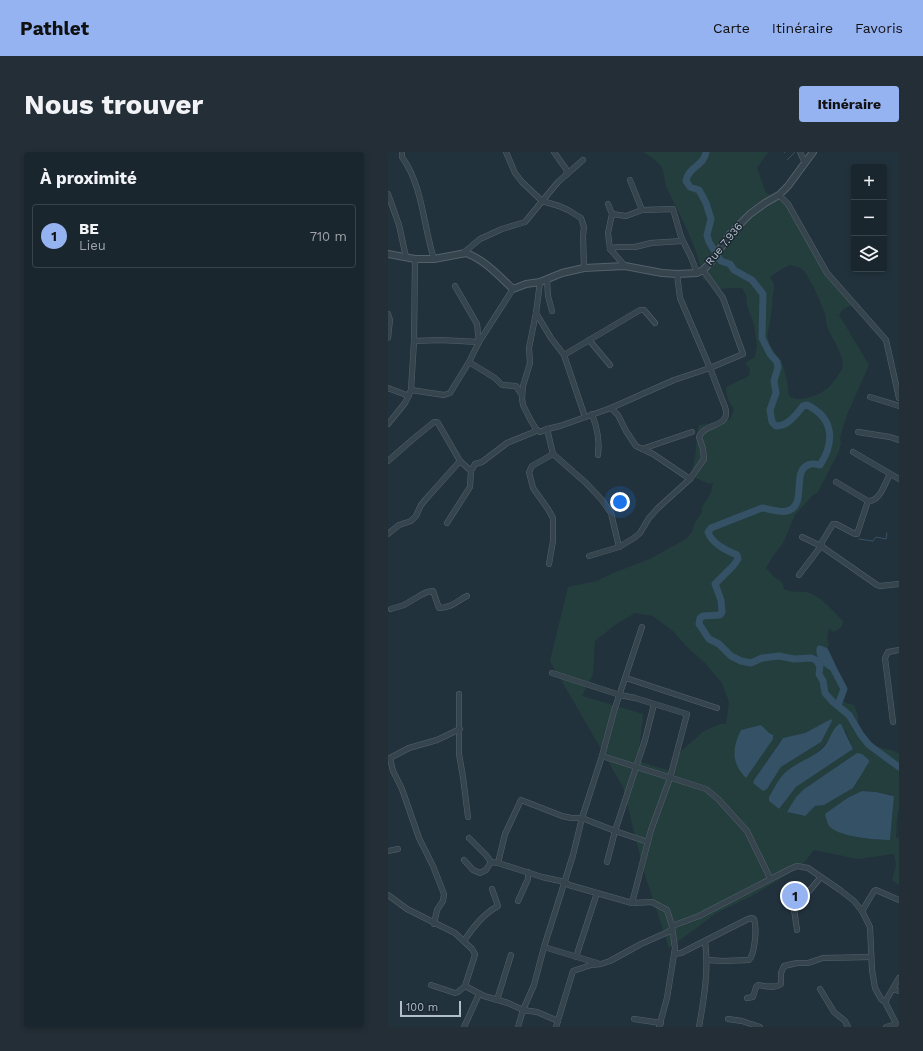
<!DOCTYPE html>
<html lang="fr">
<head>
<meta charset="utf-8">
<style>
	body { margin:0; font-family:"Work Sans",sans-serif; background:#232e36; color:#f1f3f6 }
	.controls { position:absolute; right:12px; top:12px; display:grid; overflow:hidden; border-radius:4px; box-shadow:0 2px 6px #0003 }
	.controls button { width:36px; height:36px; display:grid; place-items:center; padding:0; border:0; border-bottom:1px solid #38434a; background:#1a262e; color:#f1f3f6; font:20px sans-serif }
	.scale { position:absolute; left:12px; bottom:10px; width:61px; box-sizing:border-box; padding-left:4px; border:2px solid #b2bec9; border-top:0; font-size:11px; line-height:14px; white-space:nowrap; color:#b2bec9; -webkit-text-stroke:3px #1b2832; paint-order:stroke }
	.you { position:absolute; left:232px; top:350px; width:14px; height:14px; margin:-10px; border:3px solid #fff; border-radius:50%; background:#1a73e8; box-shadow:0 0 0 6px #1a73e833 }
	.badge { display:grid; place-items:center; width:26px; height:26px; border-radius:50%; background:#95b2f1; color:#111; font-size:13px; font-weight:700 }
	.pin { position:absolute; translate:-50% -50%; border:2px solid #fff; box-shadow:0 1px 4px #0006 }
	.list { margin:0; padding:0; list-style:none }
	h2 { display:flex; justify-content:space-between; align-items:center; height:52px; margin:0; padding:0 16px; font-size:17px }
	h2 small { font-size:13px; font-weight:400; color:#9fa5aa }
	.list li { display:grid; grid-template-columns:26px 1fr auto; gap:12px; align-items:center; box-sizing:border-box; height:64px; margin:0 8px 8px; padding:0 8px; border:1px solid #38434a; border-radius:4px }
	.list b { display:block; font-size:15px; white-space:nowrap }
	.list p { margin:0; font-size:13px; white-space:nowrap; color:#9fa5aa }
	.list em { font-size:13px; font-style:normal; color:#9fa5aa }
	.icon { flex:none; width:22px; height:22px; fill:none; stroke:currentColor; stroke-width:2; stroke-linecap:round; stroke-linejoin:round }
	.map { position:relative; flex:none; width:511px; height:875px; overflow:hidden; border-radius:4px }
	header { display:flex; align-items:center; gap:24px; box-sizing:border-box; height:56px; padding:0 20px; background:#95b2f1; color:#111 }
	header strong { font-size:19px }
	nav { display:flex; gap:22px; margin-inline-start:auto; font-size:14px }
	.intro { display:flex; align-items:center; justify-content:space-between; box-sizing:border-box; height:96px; padding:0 24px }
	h1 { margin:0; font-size:28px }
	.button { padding:10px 18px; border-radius:4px; background:#95b2f1; color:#111; font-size:14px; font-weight:700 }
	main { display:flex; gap:24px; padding:0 24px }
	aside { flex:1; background:#1a262e; border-radius:4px; box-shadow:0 2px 6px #0003 }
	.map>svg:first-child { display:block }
	.green { fill:#243e3d; fill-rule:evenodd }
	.water { fill:#355165 }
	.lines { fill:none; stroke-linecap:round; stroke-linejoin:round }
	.stream { stroke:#355165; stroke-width:1 }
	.river { stroke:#355165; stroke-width:7 }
	.minor-casing { stroke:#54616b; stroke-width:6 }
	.tertiary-casing { stroke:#54616b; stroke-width:8 }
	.minor { stroke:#36444d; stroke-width:5 }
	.tertiary { stroke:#36444d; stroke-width:6 }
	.labels { text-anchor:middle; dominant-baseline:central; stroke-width:3; stroke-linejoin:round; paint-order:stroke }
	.street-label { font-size:11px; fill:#b2bec9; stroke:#1b2832 }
</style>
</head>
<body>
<header>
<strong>Pathlet</strong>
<nav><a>Carte</a><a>Itinéraire</a><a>Favoris</a></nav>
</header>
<div class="intro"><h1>Nous trouver</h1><a class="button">Itinéraire</a></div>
<main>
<aside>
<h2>À proximité<small></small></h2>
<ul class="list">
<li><span class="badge">1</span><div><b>BE</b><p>Lieu</p></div><em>710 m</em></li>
</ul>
</aside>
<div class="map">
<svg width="511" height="875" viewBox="0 0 511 875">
	<rect width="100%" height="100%" fill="#22323d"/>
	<path class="green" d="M255,0h125l-11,16 9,25 22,8 38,68 31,35c-9,2 -14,3 -18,11l30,50 -23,52 -4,13 -2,9 1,4 -2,8 -21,41 -6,4 -17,19 -12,28 -10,13 -7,12 8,9 8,5 2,7c9,4 13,2 22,3 14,3 27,19 37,29 0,6 -4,9 -10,11l-4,-4 -2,10 2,6 -2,5 4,11 15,27 -4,14 4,2 8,2 4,10v11l9,13 11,8 16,4 5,3v54l-2,10 -1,20 3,-1v48l-7,-5 4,-15 -2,-11 -36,5 -44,-9 -13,16 -49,30 -34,16 -49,36 -25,-76 -21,-85 -73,-126 18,-74 29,-6 16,-8 37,-14 36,-20 6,-7 3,-9 7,-11v-5l9,-14 2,-11 -3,2 -14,-6 -4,-6 3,-14 3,-30 1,-3 23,-3 8,-3 4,-10c-6,-7 -8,-13 -8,-22l23,-11 1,-7 -5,-6 10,-6 2,-11 -3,-22 -7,-18 -1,-11 -4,-7h-12l-11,1 -11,-8 -5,-1c-5,-35 -23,-63 -37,-94 -2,-6 -1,-13 -4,-18 -4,-7 -12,-12 -19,-16zM402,113c5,1 10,2 14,6 7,9 19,35 22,46 0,3 0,6 1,9 4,12 20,31 15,44 -5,6 -10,16 -17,20 -7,6 -29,13 -36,6 -2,-12 -3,-28 -10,-38 -4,-6 -8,-9 -10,-16 -3,-8 0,-13 1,-21 2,-11 2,-22 4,-33v-4l-4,-7 10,-7zM247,461l18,3 21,16 12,14 18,16 18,21 7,19 -3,22h-6l-16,7 -25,22 -9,18 -32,-10 5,-47 -61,-18 11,-22 2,-33 20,-16zM443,567l-12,24 -38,24 -14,22 -14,-6 1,-3 26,-39 25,-8zM447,577l11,2 7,18 -57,38 -17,22 -10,-8v-4l17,-25c19,-12 40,-21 49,-43zM469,601l1,27 -4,7 -30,18 -9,1c-14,12 -9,11 -27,6l8,-15 8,-8zM474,639l14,1 18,3 -4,44c-12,3 -49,-3 -58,-12 -5,-4 -6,-9 -6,-14l23,-16z"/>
	<g class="water">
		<polygon points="443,567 444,569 433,590 393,615 379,637 375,639 365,631 366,628 395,586 417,581"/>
		<path d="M451,572h2l12,25 -57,38 -17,22 -10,-8v-4c5,-8 10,-20 18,-26 11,-9 27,-14 37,-24 6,-7 8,-18 15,-23z"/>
		<path d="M373,573l8,8 4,2v4l-27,39c-15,-15 -14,-30 -5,-48z"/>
		<polygon points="469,601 474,602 481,608 481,610 465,636 436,653 427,654 417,664 399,660 408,645 416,637"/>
		<path d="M474,639l14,1 18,4 -4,44c-15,0 -49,-3 -60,-13 -3,-3 -3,-8 -5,-12l1,-2 23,-16z"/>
	</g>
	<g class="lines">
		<g class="stream">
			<polyline points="396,1 397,0"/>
			<polyline points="399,8 407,0"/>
			<polyline points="471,387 485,389 488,385 498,387 499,381"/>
		</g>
		<g class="river">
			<path d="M318,0c-2,14 -18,15 -20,29l4,6 9,3 7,13 5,16 -4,16 2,7 12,19 9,3 4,6 18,10 11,14 -1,44 8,16 7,8 1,5 -4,14 2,12 -6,17 2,12 4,4c12,0 20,-11 27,-20l4,-1c27,13 28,37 13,60 -4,-1 -9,-2 -12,0 -17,7 0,41 -21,46 -7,2 -17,-2 -25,-3l-51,20 -3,4c4,12 18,18 29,23l1,4 -5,7 -18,18 6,16 1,12 -2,3 -17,1 -3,2 -1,6 10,15 10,5 12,12 10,5 10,2 11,-5 17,-2 15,3 17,-1 5,2 4,6 -1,8 4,7 2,12 8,9 16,13 12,20 8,10 30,22"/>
			<path d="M445,516c-7,-4 -14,-11 -13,-19l5,2 8,17 11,21 -6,16"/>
		</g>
		<g class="minor-casing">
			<g id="minor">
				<path d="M14,0v5c21,29 21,68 32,102"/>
				<polyline points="118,0 127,21 134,30 154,49 171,54 180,58 193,66 196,75 195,84 196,116"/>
				<polyline points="166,0 178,17 179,22"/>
				<polyline points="412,0 417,11"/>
				<polyline points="242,28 254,58"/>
				<polyline points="0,42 11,73 18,105"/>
				<polyline points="391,43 400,52 439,121 498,188 511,246"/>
				<polyline points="220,52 224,62 220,81 222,97 237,114"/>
				<polyline points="224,62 238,64 254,58 285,57 293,85 303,105 309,121"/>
				<polyline points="222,97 229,95 247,95 263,91 294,89"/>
				<polyline points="74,102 92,87 114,77 137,70 170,30 195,8"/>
				<polyline points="159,127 160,144 164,159"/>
				<polyline points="152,130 148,161 141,196 142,211 135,234 134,246 135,253 142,267 148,277 152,280 159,277 172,274 223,256 286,228 322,216 292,146 289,122"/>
				<polyline points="148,161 163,186 176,203 252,158 256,158 267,171"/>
				<polyline points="0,162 2,168 0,186"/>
				<polyline points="201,188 222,213"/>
				<polyline points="26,189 52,188 91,190 89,172 67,134"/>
				<polyline points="176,203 197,265"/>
				<polyline points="81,210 107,226 114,233 128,234 134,243"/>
				<polyline points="0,236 21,244"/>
				<polyline points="23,238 56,243 62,241 81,210 91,190 125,137"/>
				<polyline points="482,245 511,254"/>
				<polyline points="223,256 230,263 238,279 248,294 265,302 302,327"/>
				<path d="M204,262c5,13 8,27 6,41"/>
				<polyline points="0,272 17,251 23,238 26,189 27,107"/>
				<polyline points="159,277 165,302 198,331 214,348 223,361 231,395"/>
				<polyline points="470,280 502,285 511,288"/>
				<polyline points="254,297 304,280"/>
				<polyline points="465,300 511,327"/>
				<polyline points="0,309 24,288 46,270 49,270 50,271 72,309 83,319 87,312 94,310 119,291 146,280 148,277"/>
				<path d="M448,330l32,19c12,1 17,-18 22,-27"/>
				<polyline points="59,371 82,335 83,319"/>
				<polyline points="0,382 11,373 23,369 28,364 33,353 38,347 72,309"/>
				<polyline points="414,385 433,394 489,433 492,434 511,432"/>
				<path d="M201,404l30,-9 15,-9 6,-5 9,-15 9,-10 32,-29 14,-20 -1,-10 -4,-12c6,-15 33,-9 26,-30l-15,-39 33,-14 -20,-56 -20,-28"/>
				<polyline points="161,412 165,389 165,366 160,357 145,336 141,320 144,314 165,302"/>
				<polyline points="411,423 433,394 434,390 445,372 448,372 467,382 469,382 480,349"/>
				<path d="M3,457l13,-4 17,-10 6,-3 6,-1 6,17c12,0 18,-7 28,-12"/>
				<polyline points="164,521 232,543 247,546 299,562 282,626 263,678 244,751"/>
				<polyline points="238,526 329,556"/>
				<polyline points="71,542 71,602 75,625 80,665"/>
				<polyline points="505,570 497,506 500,500 511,498"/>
				<polyline points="214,604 318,637 330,647 359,679 382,726"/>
				<polyline points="81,686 98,703 103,710 110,711"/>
				<polyline points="260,690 227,679 194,666 183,666 174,664 133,648 117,682 110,711 154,725 177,730 181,733 244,751 264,750 279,758 284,774 311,764 402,717 409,714 420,716 452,738 466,749 474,759 482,775 484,818 487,836 493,847 497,850 510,875"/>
				<polyline points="0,699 10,697"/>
				<polyline points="76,708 85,718 92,721 98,718 103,710"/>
				<polyline points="219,710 227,679 257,588 266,552"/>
				<polyline points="0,743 19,757 67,781 84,797 87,802 86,806 77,834 96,844 120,851 135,858 149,860 170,869"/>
				<polyline points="130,749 140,727 140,720"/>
				<polyline points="474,759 486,739 488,738 511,748"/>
				<polyline points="46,772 49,758 55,749 56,742 45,714 31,686 14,637 5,619 2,606 21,596 49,588 72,577"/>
				<polyline points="409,778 406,757 433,725"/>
				<path d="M76,789c9,-14 19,-27 34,-35l-6,-17"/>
				<polyline points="156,795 209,811"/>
				<path d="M286,802l7,-1 67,-34 4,-1 2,1c3,9 1,35 -5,41l-26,1 -16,-1"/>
				<polyline points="188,805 209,741"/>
				<polyline points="43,833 67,841 70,840 77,834"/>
				<polyline points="432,837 446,860 457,869 460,875"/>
				<polyline points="505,837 511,839"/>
				<path d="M359,846l6,-1 3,-10 2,-2c7,1 17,4 23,-1v-11l3,-7 13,-3h11l15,-5 48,-1"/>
				<polyline points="109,848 123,803"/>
				<polyline points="497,850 511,826"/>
				<polyline points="246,867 273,871"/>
				<polyline points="340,867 354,869 372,875"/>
				<polyline points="76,875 91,842"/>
				<polyline points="130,875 135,858 146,833 156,795 185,703 194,666 214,604 226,559 254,475"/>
				<polyline points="168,875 185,819 203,813 213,812 222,809 253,792 280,780 284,777 284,774 287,796 279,846 271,875"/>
				<path d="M311,875c5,-28 10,-58 6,-86"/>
				<polyline points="498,875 508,872"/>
			</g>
		</g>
		<g class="tertiary-casing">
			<path id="tertiary" d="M0,102l27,5h19l32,-6c19,7 33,23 47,36l13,-5 14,-2 22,-9 22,-5 41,-2 37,7 15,1 20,-1 6,-3 9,-9 18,-27 20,-20 15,-11 14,-8 9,-9 25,-34"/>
		</g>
		<use href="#minor" class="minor"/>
		<use href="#tertiary" class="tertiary"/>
	</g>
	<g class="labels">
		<g class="street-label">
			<text transform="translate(336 92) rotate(-51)">Rue 7.936</text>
		</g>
	</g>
</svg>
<div class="controls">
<button>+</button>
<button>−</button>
<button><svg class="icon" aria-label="layers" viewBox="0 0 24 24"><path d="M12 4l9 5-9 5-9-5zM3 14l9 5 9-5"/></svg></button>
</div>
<div class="scale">100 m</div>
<div class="you"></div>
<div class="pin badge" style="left:407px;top:744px">1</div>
</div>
</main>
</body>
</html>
